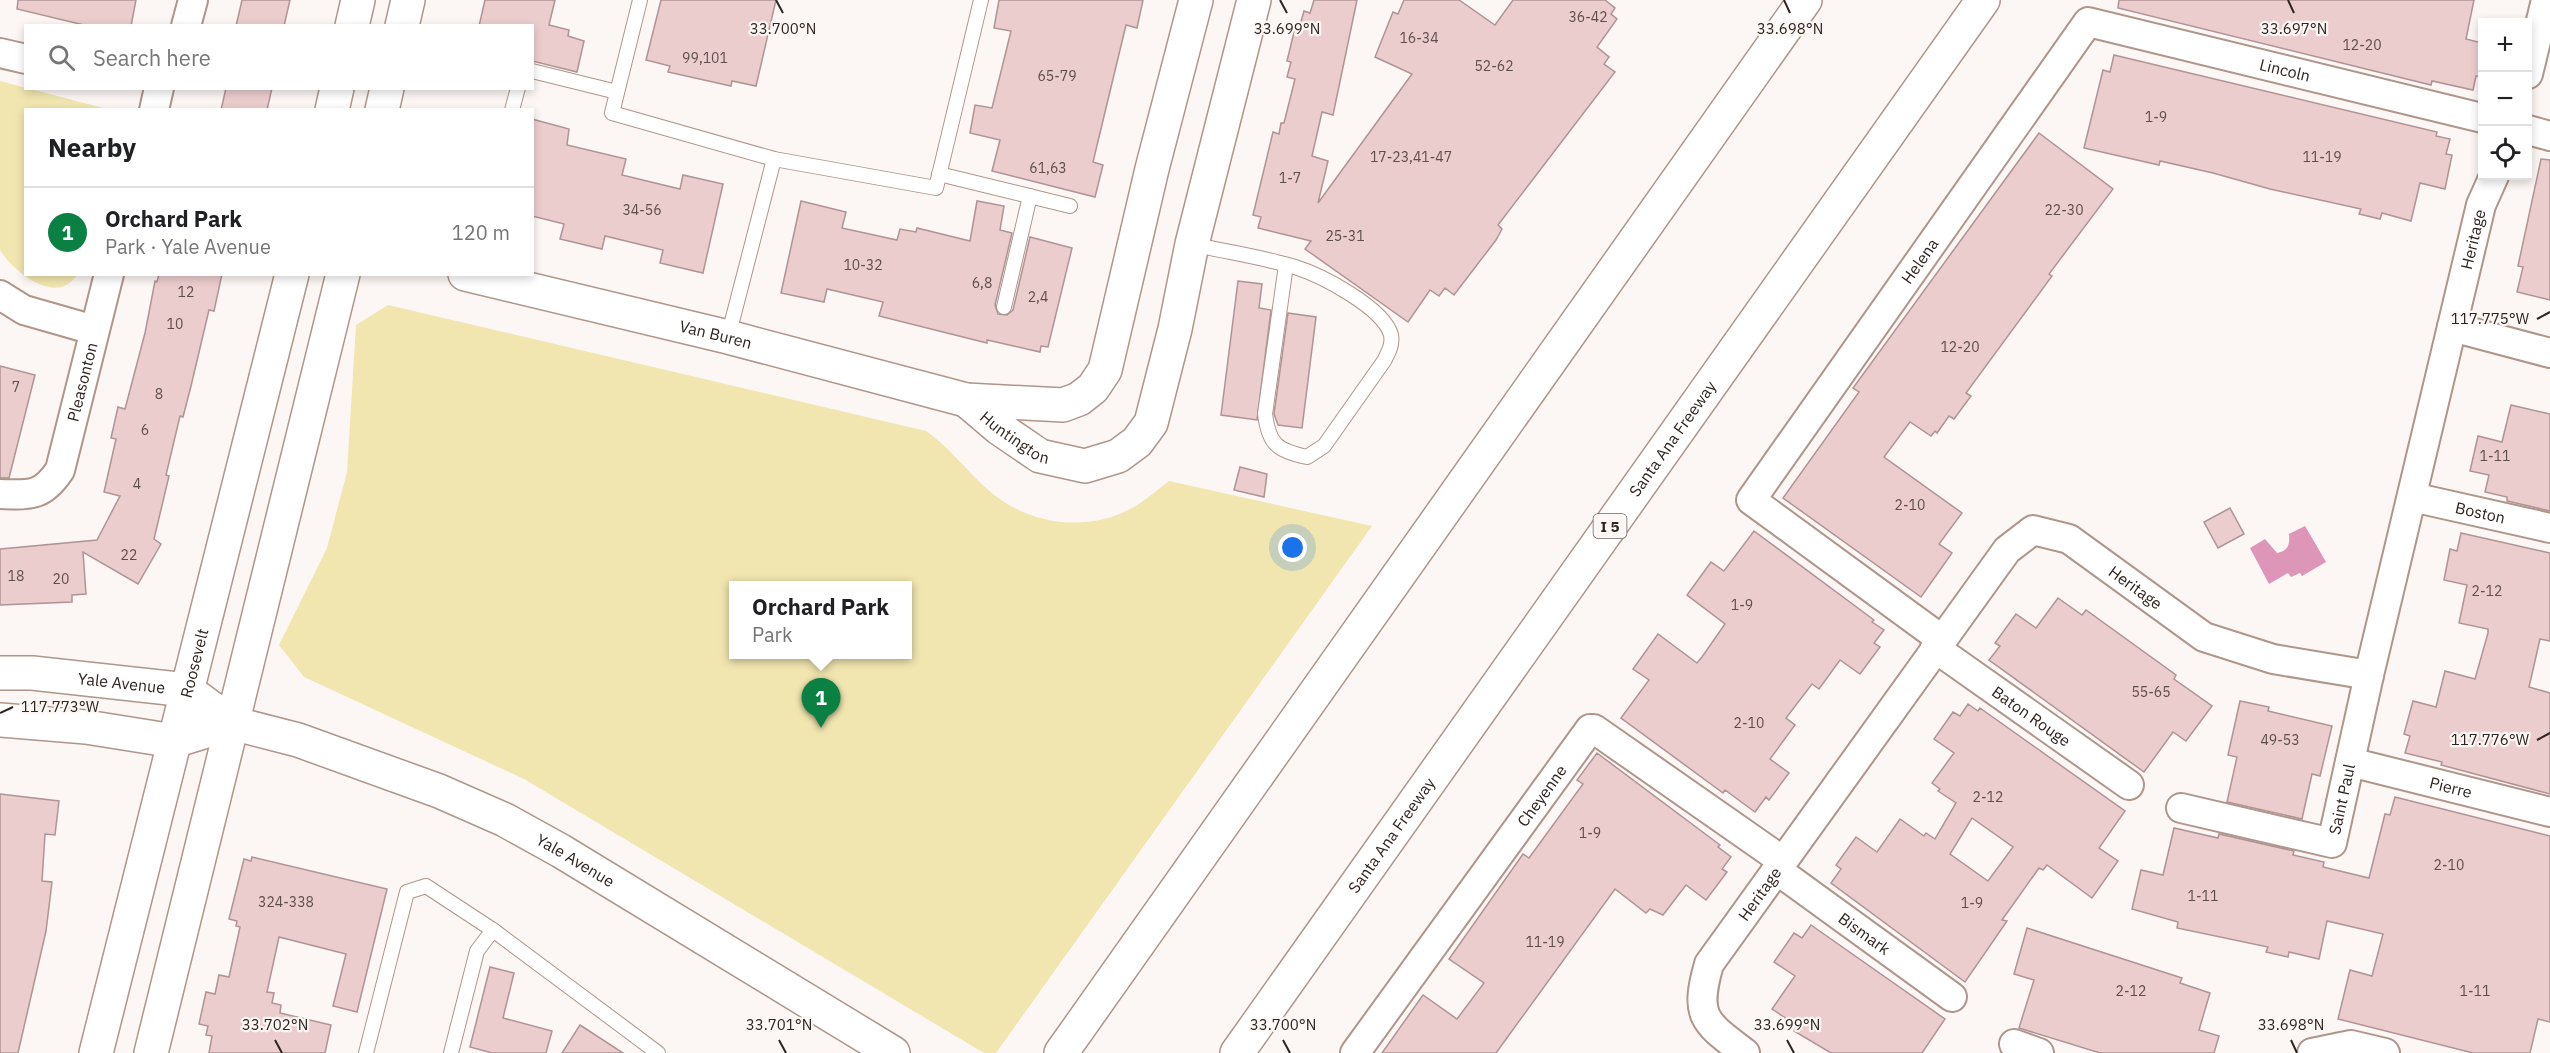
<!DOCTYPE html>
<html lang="en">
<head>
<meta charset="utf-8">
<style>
	body { margin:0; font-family:"IBM Plex Sans",sans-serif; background:#f6f6f6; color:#202124 }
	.controls { position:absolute; right:18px; top:18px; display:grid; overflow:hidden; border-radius:0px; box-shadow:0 3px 9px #0003 }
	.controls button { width:54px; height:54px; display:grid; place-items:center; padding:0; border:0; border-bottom:2px solid #e0e0e0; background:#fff; color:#202124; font:30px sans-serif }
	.you { position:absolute; left:1293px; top:548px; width:21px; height:21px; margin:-15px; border:4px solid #fff; border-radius:50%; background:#1a73e8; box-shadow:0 0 0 9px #1a73e833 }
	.badge { display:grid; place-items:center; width:39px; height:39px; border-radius:50%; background:#0b8043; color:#fff; font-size:20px; font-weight:700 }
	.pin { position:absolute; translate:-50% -50px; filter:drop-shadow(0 2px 3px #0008) }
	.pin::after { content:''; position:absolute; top:32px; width:21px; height:18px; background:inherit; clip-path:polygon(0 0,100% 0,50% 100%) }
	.popup { position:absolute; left:729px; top:581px; width:183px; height:78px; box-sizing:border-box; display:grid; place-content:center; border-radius:0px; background:#fff; filter:drop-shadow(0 2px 4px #0005); font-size:20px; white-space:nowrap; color:#757577 }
	.popup b { font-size:22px; color:#202124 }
	.popup::after { content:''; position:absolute; left:50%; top:100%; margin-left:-12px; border:12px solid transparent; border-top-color:#fff }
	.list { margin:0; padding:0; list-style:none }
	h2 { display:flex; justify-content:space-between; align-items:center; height:78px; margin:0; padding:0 24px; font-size:26px }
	h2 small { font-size:20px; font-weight:400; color:#757577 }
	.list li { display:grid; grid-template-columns:39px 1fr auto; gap:18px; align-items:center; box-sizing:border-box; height:90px; padding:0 24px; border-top:2px solid #e0e0e0 }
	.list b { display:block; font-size:22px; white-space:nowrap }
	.list p { margin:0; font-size:20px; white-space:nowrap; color:#757577 }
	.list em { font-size:20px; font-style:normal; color:#757577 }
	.icon { flex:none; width:33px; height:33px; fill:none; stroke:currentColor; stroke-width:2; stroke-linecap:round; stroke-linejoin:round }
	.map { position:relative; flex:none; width:2550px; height:1053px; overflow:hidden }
	.search { position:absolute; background:#fff; box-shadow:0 3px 9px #0003; left:24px; top:24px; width:510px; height:66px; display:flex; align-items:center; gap:15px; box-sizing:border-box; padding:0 21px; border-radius:0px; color:#757577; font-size:22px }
	.panel { position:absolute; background:#fff; box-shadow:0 3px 9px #0003; left:24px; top:108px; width:510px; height:168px; border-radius:0px }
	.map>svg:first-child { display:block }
	.green { fill:#f1e6b0; fill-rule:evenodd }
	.water { fill:#dd95b8 }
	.building { fill:#eccdce; stroke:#b09394; stroke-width:1.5; fill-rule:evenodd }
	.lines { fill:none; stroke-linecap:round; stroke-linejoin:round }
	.lane-casing { stroke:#af958a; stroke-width:16 }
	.street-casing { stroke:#af958a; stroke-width:32 }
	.secondary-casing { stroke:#af958a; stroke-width:36 }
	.highway-casing { stroke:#af958a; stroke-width:36 }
	.lane { stroke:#fff; stroke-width:14 }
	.street { stroke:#fff; stroke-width:28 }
	.secondary { stroke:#fff; stroke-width:33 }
	.highway { stroke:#fff; stroke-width:33 }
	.ticks { fill:none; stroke:#2e2420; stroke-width:2 }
	.labels { text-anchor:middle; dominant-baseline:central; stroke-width:4.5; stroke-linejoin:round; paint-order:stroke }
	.number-label { font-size:14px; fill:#5e4e4c }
	.shield { fill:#fcf7f4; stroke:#6c6360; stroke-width:1.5 }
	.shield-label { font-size:15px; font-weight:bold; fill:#2e2420 }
	.street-label { font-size:16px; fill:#2e2420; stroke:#fcf7f4 }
	.ticks-label { font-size:15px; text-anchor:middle; fill:#2e2420; stroke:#fcf7f4; stroke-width:4.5; stroke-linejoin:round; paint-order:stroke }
</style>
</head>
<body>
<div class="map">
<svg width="2550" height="1053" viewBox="0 0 2550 1053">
	<rect width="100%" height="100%" fill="#fcf7f4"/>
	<g class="green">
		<path d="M0,81l107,28 -81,1v164l51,1c-21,31 -62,-2 -77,-25z"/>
		<path d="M388,305l538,126c23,16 39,38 60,57 39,36 99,46 146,20 13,-7 25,-18 37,-27l203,45 -376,527h-12l-460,-274 -220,-102 -25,-32 48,-97 20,-76 9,-147zM734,586h174v68h-174z"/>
	</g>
	<path class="water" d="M2305,526l21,36 -24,14 -2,-3 -9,4 -3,-4 -19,11 -19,-36 15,-9 12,14c11,-2 13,-8 12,-19z"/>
	<g class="building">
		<polygon points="18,0 136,0 131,26 88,26 17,9"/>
		<polygon points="242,0 290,0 284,26 236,26"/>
		<polygon points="485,0 555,0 549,25 569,30 568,36 584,41 577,72 532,61 532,26 479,26"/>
		<polygon points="661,0 776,0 756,86 732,81 731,86 668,72 670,66 646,60"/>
		<polygon points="999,0 1143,0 1137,28 1126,25 1093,162 1103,165 1095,197 992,171 1000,140 970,133 975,105 992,108 1011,31 994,28"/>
		<polygon points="1314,0 1357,0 1333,115 1322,112 1312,156 1328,161 1318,203 1412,74 1375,57 1393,12 1398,14 1404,0 1459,0 1495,25 1513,0 1605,0 1615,8 1611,14 1617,19 1597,47 1609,57 1604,64 1615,72 1498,225 1502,229 1496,240 1454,295 1445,288 1439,296 1430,290 1408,322 1305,249 1311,241 1258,228 1261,217 1253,215 1273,132 1279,134 1281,123 1284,123 1295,79 1287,77 1291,62 1287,61 1296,24 1300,25 1304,11 1310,13"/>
		<polygon points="2119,0 2474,0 2466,39 2482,43 2482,77 2476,76 2473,90 2432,81 2431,85 2118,8"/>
		<polygon points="2114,55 2437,132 2436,136 2450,139 2446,154 2452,155 2445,189 2420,183 2411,221 2382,213 2380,219 2359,214 2361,209 2270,189 2213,173 2160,161 2159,165 2084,148 2103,70 2110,72"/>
		<polygon points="226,88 272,88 267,110 221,110"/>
		<polygon points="532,119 569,129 567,145 626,159 622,175 680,189 683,175 723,184 703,273 660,263 663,250 605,236 602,249 560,239 564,224 532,216"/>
		<polygon points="2039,133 2113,189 2049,274 2052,276 1966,393 1971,396 1954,419 1949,416 1937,433 1935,431 1931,436 1910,422 1884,457 1962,513 1939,544 1952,553 1921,597 1783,498 1859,392 1853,388"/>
		<polygon points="2541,159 2550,160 2550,300 2517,292 2523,267 2518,266"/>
		<polygon points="801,201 846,212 842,228 897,240 900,229 916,232 917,228 970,241 977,201 1004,206 1000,230 1012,233 995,305 998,314 1007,315 1013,310 1030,237 1072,248 1048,347 1041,346 1040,352 987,340 987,343 879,316 883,302 827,289 824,302 781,293"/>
		<polygon points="159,274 222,274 214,311 209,310 191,386 183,417 180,416 166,475 169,476 154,539 161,544 138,584 83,552 86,594 72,595 72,602 0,605 0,549 97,540 120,496 104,492 116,439 111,438 118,407 125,409 145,333 155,281 157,282"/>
		<polygon points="1238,281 1262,284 1259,308 1271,310 1257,420 1221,415"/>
		<polygon points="1288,313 1316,317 1302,428 1278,425 1274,414"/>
		<polygon points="0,366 35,375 9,478 0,478"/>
		<polygon points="2511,405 2550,414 2550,511 2507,501 2507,497 2485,492 2489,475 2470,471 2478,436 2502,442"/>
		<polygon points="1240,467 1267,474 1264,497 1234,490"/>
		<polygon points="2230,508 2244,534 2218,548 2204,522"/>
		<polygon points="1754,531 1874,620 1872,622 1884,630 1874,643 1880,647 1860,674 1840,660 1819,689 1812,684 1786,718 1795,725 1770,759 1789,773 1769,800 1766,797 1755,812 1725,790 1723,793 1621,718 1649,680 1633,669 1658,634 1697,663 1702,657 1725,624 1687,595 1711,562 1724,571"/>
		<polygon points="2461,533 2550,553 2550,641 2540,639 2529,687 2550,693 2550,794 2441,765 2442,762 2405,753 2410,736 2404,734 2413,701 2436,707 2445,671 2475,679 2488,633 2488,629 2459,623 2467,585 2444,580 2450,549 2457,551"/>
		<polygon points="2058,598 2082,615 2086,610 2176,675 2174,679 2212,706 2186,741 2173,732 2144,772 1989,660 2000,646 1995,643 2016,614 2036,628"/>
		<polygon points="2240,701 2269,707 2268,711 2332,726 2320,776 2312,774 2302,819 2227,802 2237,757 2228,755"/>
		<path d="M1968,704l10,7 2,-3 145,103 -26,37 19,13 -26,37 -45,-33 -4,5 -4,-2 -37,52 5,1 -42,61 -134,-99 10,-14 -5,-4 20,-28 21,15 23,-33 24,17 2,-3 9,6 21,-36 -18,-12 2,-2 -8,-6 22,-30 -20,-14 19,-27 7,4zM1972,818l41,29 -25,34 -38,-27z"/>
		<polygon points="1597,753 1720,845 1718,847 1731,857 1722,869 1727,872 1706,900 1686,885 1663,915 1650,909 1646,913 1615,889 1496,1053 1382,1053 1423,995 1457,1019 1484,983 1449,959 1523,854 1529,858 1583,784 1577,780"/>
		<polygon points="0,794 59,801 55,835 45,834 42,881 52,882 46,931 18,1053 0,1053"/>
		<polygon points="2395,797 2550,836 2550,1022 2538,1019 2530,1053 2473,1053 2338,1019 2350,970 2372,976 2383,934 2327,921 2319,959 2289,952 2288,957 2266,952 2268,947 2177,928 2178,922 2132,909 2141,870 2163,875 2174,828 2218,838 2219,834 2294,851 2293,855 2324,862 2323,867 2369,878 2385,814 2390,815"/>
		<polygon points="252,857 387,889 357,1012 333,1006 346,954 279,937 267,992 274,993 272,1003 281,1005 280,1013 331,1025 325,1053 209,1053 212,1036 206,1035 208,1026 199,1024 206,992 215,994 219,975 229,977 240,927 236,926 237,921 229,919 244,859 251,861"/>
		<polygon points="1811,925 1945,1019 1922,1053 1831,1053 1794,1031 1797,1026 1772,1009 1795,976 1774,962 1794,933 1802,938"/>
		<polygon points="2027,928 2182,978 2180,983 2210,993 2199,1030 2219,1036 2214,1053 2100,1053 2019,1028 2034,980 2014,974"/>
		<polygon points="490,967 514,973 503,1018 552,1031 546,1053 492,1053 470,1047"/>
		<polygon points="580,1025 623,1053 562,1053"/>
	</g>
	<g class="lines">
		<g class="lane-casing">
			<g id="lane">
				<polyline points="640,0 612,113 774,159 936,188 981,0"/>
				<polyline points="532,71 617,92"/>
				<polyline points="512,110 518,88"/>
				<polyline points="939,174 1070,206"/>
				<path d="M1192,244c34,8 70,13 103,23 26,8 89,41 96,68 2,10 -3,18 -7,26l-60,85 -17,11c-30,-7 -38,-12 -42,-43l21,-149"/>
				<polyline points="1004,307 1030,196"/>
				<polyline points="728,337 774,159"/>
				<polyline points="366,1053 407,892 426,886 493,930 658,1053"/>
				<polyline points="451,1053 477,951 493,930"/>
			</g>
		</g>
		<g class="street-casing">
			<g id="street">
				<polyline points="186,26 193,0"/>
				<polyline points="0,53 26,59"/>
				<polyline points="2528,74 2546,0"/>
				<polyline points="154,110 159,88"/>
				<polyline points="2528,130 2550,136"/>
				<polyline points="0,295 24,310 94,330"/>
				<polyline points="2452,327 2550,353"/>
				<path id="s1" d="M0,494c30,1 42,3 60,-24l49,-196"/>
				<path id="s2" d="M2412,497l138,31"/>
				<path id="s3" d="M1941,639l-190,-139 337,-478 394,96"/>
				<path id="s4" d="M1935,648l194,137"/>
				<path id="s5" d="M2350,762l200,50"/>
				<path id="s6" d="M2181,808l151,35 37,-168"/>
				<path id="s7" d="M1777,870l175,127"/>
				<polyline points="2014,1044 2039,1053"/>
				<path id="s8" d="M1355,1053l235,-324h4l189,132"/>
				<path id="s9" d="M1745,1053c-41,-31 -51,-36 -36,-89l298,-414 26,-20 36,9 135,98 69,22 96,16 112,-470 13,-29"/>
				<polyline points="2312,1053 2351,1045 2385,1053"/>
			</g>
		</g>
		<g class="secondary-casing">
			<g id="secondary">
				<polyline points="352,26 358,0"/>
				<polyline points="402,26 408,0"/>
				<polyline points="332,110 337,88"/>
				<polyline points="382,110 387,88"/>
				<path id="s10" d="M465,274l263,63 238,63 97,5 16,-6 14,-11 12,-18 47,-201 44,-169"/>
				<path id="s11" d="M966,400l33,28 41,28 45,10 33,-10 19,-14 14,-19 24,-94 17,-85 62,-244"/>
				<path id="s12" d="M0,673h32l155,17 45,33 66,17 141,51 66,29 56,31 332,202"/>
				<polyline points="0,720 86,727 174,741 232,723"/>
				<path id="s13" d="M96,1053l196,-779"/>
				<polyline points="151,1053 343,274"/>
			</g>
		</g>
		<g class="highway-casing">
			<g id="highway">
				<polyline points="1061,1053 1805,0"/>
				<path id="s14" d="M1237,1053l746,-1053"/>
			</g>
		</g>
		<use href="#lane" class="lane"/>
		<use href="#street" class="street"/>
		<use href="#secondary" class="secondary"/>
		<use href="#highway" class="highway"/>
	</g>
	<path class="ticks" d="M776,0l7,13M1280,0l7,13M1784,0l6,13M2288,0l6,13M2537,319l13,-7M0,713l13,-6M2537,740l13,-7M275,1040l7,13M779,1040l7,13M1283,1040l7,13M1787,1040l7,13M2291,1040l6,13"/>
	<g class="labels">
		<g class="number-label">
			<text x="1588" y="17">36-42</text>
			<text x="1419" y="38">16-34</text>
			<text x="2362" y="45">12-20</text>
			<text x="705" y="58">99,101</text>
			<text x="1494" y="66">52-62</text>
			<text x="1057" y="76">65-79</text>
			<text x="2156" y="117">1-9</text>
			<text x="1411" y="157">17-23,41-47</text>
			<text x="2322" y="157">11-19</text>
			<text x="1048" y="168">61,63</text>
			<text x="1290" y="178">1-7</text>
			<text x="642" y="210">34-56</text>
			<text x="2064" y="210">22-30</text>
			<text x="1345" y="236">25-31</text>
			<text x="863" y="265">10-32</text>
			<text x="982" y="283">6,8</text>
			<text x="186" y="292">12</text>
			<text x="1038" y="297">2,4</text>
			<text x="175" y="324">10</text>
			<text x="1960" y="347">12-20</text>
			<text x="16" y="387">7</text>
			<text x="159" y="394">8</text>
			<text x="145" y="430">6</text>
			<text x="2495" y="456">1-11</text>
			<text x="137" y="484">4</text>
			<text x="1910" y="505">2-10</text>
			<text x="129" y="555">22</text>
			<text x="16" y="576">18</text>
			<text x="61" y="579">20</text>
			<text x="2487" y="591">2-12</text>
			<text x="1742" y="605">1-9</text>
			<text x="2151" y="692">55-65</text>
			<text x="1749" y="723">2-10</text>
			<text x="2280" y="740">49-53</text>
			<text x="1988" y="797">2-12</text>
			<text x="1590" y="833">1-9</text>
			<text x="2449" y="865">2-10</text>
			<text x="2203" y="896">1-11</text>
			<text x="286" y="902">324-338</text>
			<text x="1972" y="903">1-9</text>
			<text x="1545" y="942">11-19</text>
			<text x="2131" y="991">2-12</text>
			<text x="2475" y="991">1-11</text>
		</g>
		<rect class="shield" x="1593.5" y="514" width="33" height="24" rx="4.5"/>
		<g class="shield-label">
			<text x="1610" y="526">I 5</text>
		</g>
		<g class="street-label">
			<text stroke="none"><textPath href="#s3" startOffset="1023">Lincoln</textPath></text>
			<text stroke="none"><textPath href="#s9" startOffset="1472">Heritage</textPath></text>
			<text stroke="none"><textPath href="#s3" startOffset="528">Helena</textPath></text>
			<text stroke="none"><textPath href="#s10" startOffset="258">Van Buren</textPath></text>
			<text stroke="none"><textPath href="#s1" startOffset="160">Pleasonton</textPath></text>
			<text stroke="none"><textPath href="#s11" startOffset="62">Huntington</textPath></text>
			<text stroke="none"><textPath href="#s14" startOffset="753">Santa Ana Freeway</textPath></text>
			<text stroke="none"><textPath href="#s2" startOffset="70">Boston</textPath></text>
			<text stroke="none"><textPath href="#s9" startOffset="770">Heritage</textPath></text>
			<text stroke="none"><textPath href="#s13" startOffset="402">Roosevelt</textPath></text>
			<text stroke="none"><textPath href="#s12" startOffset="122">Yale Avenue</textPath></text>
			<text stroke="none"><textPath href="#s4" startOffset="118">Baton Rouge</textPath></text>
			<text stroke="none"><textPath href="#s5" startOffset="104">Pierre</textPath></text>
			<text stroke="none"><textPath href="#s8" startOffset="318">Cheyenne</textPath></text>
			<text stroke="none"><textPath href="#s6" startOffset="200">Saint Paul</textPath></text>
			<text stroke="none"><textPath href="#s14" startOffset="267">Santa Ana Freeway</textPath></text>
			<text stroke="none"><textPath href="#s12" startOffset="615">Yale Avenue</textPath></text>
			<text stroke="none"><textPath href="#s9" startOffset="194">Heritage</textPath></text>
			<text stroke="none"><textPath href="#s7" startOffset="108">Bismark</textPath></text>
		</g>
	</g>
	<g class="ticks-label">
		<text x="783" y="34">33.700°N</text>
		<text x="1790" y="34">33.698°N</text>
		<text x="2294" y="34">33.697°N</text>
		<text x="1287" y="34">33.699°N</text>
		<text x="2490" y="324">117.775°W</text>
		<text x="60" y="712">117.773°W</text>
		<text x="2490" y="745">117.776°W</text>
		<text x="275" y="1030">33.702°N</text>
		<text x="779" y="1030">33.701°N</text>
		<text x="1283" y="1030">33.700°N</text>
		<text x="1787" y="1030">33.699°N</text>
		<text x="2291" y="1030">33.698°N</text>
	</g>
</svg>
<div class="controls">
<button>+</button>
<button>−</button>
<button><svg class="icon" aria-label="locate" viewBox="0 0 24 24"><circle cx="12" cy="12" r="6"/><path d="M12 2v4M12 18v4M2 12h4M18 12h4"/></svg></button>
</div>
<div class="you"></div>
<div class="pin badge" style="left:821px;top:728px">1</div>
<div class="popup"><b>Orchard Park</b>Park</div>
<div class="search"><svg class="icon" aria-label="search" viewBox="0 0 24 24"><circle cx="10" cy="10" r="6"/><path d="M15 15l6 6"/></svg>Search here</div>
<section class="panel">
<h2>Nearby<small></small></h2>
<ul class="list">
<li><span class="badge">1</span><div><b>Orchard Park</b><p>Park · Yale Avenue</p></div><em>120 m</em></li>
</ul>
</section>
</div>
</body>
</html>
